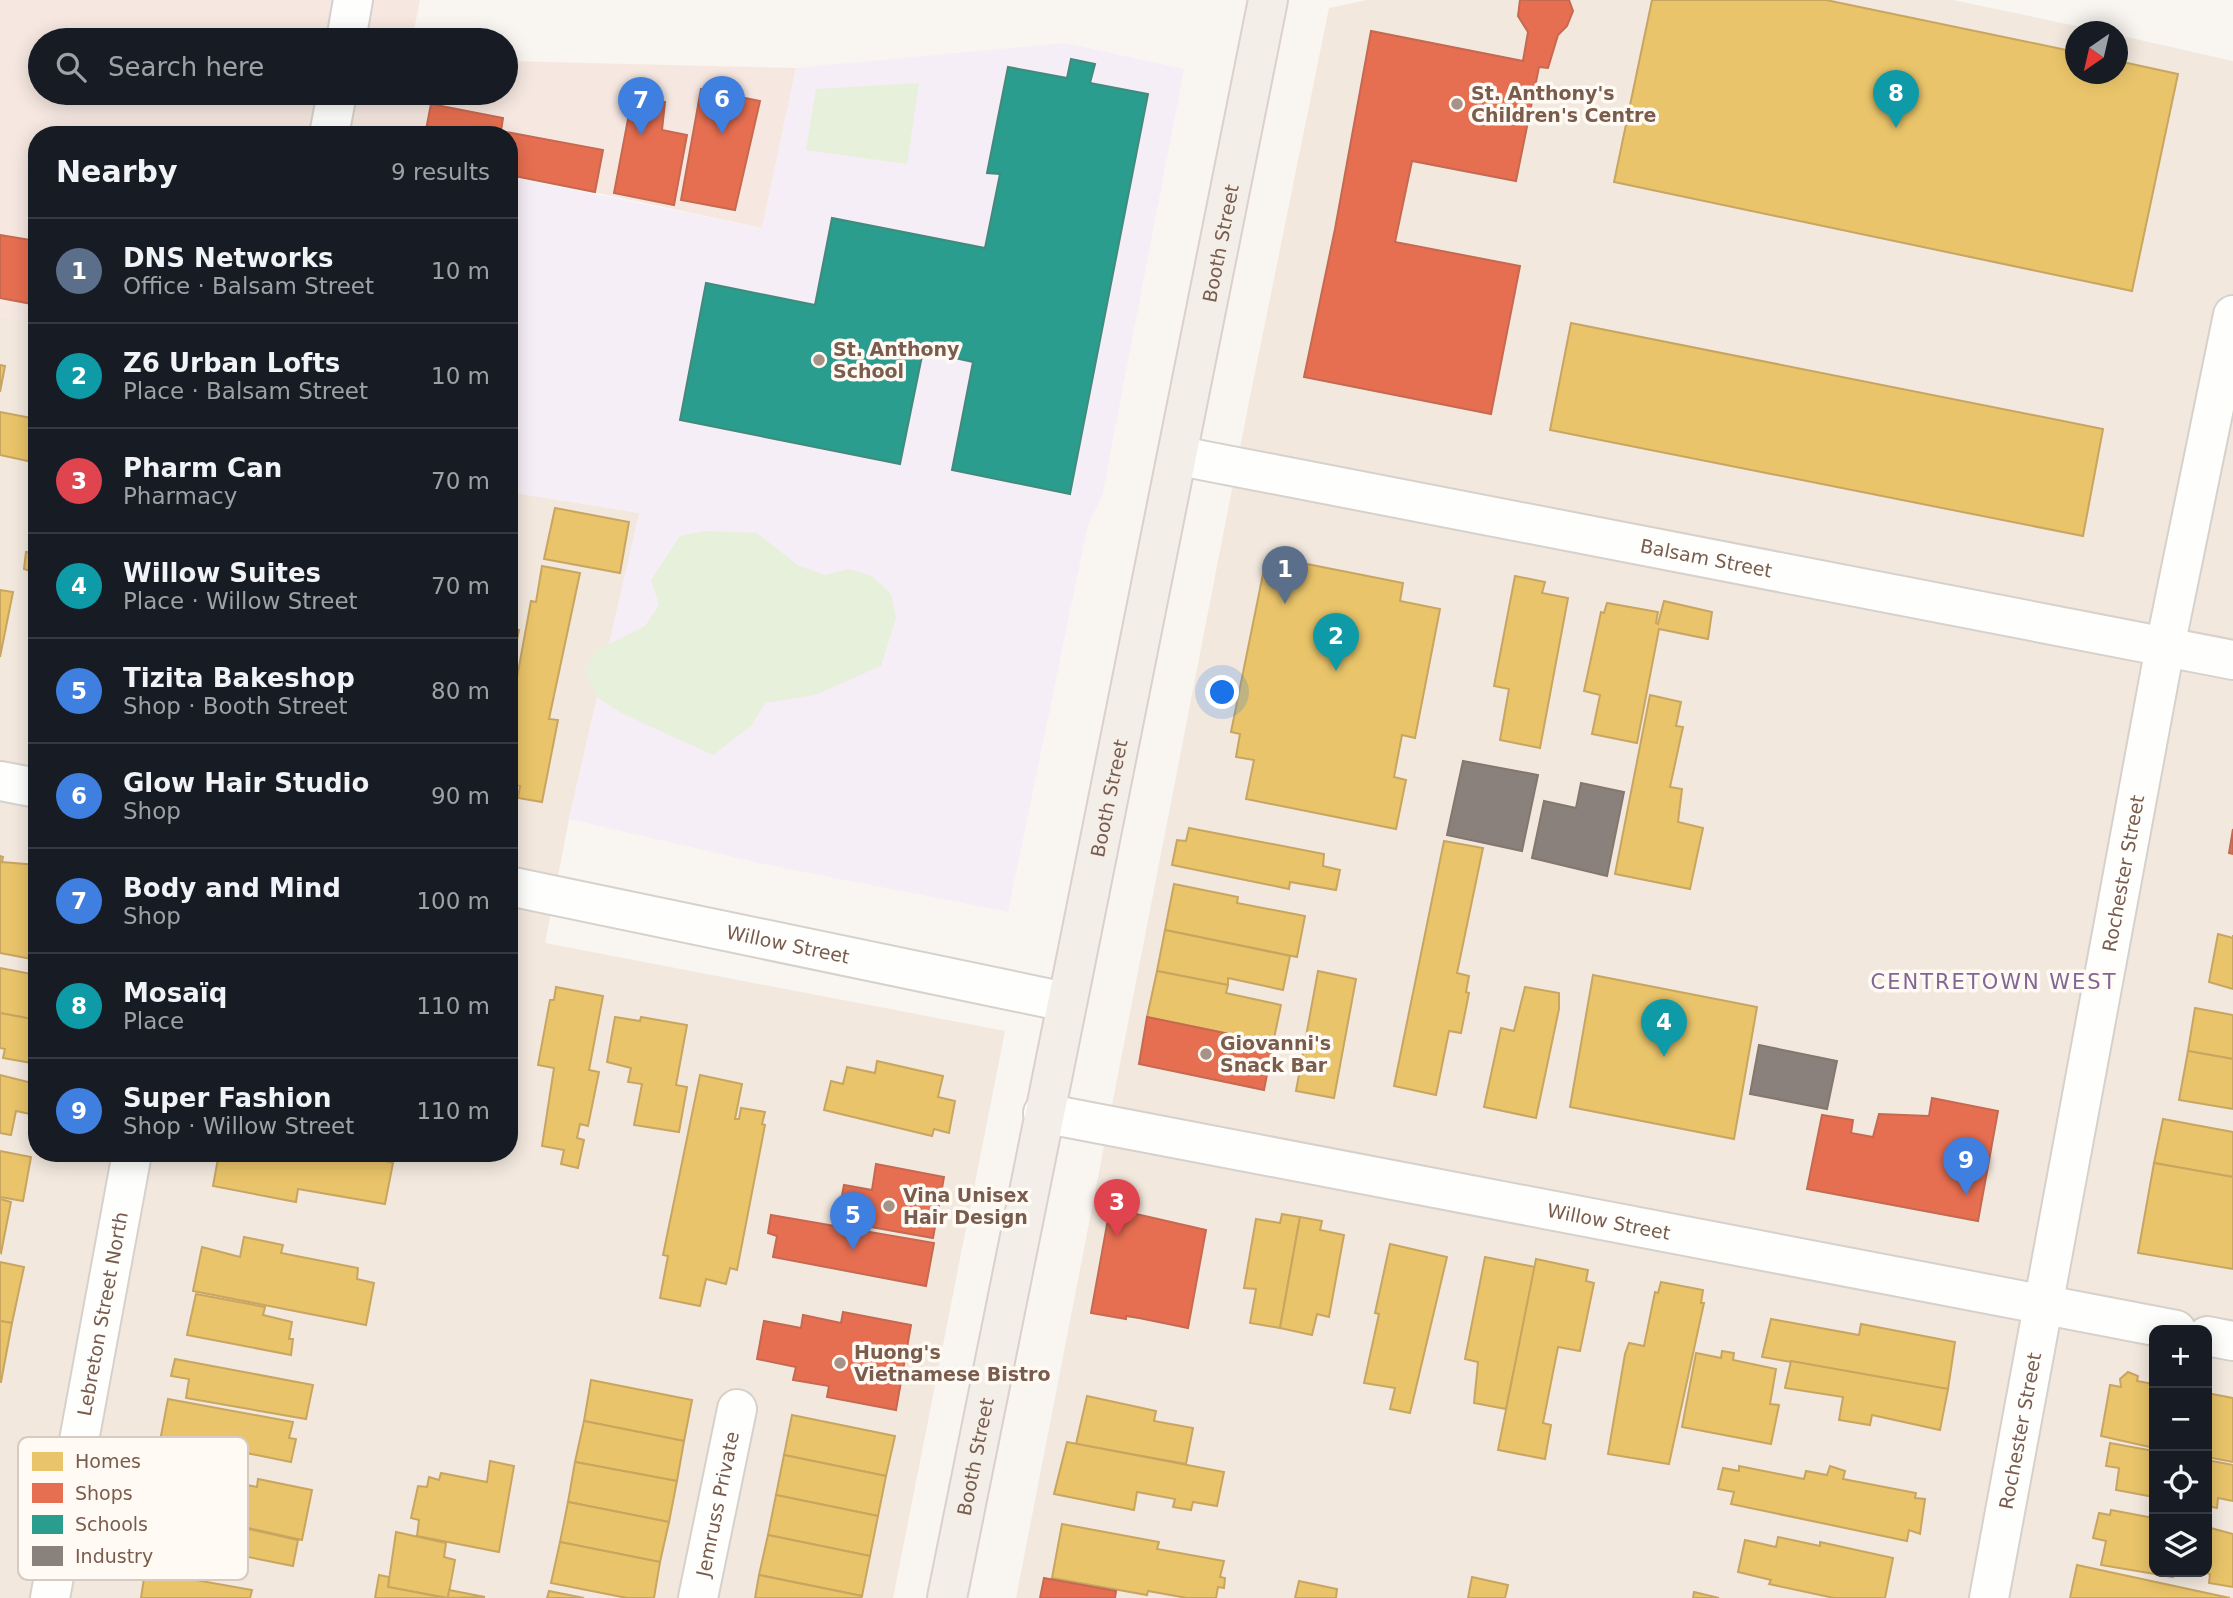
<!DOCTYPE html>
<html lang="en">
<head>
<meta charset="utf-8">
<style>
	body { margin:0; font-family:"DejaVu Sans",sans-serif; background:#242831; color:#f1f3f6 }
	.controls { position:absolute; right:21px; bottom:21px; display:grid; overflow:hidden; border-radius:14px; box-shadow:0 4px 18px #0003 }
	.controls button { width:63px; height:63px; display:grid; place-items:center; padding:0; border:0; border-bottom:2px solid #363941; background:#171b24; color:#f1f3f6; font:35px sans-serif }
	.compass { position:absolute; left:2065px; top:21px; width:63px; height:63px; border-radius:50%; background:#171b24; box-shadow:0 4px 18px #0003; rotate:214deg }
	.you { position:absolute; left:1223px; top:693px; width:24px; height:24px; margin:-18px; border:5px solid #fff; border-radius:50%; background:#1a73e8; box-shadow:0 0 0 10px #1a73e833 }
	.badge { display:grid; place-items:center; width:46px; height:46px; border-radius:50%; background:#8c9099; color:#fff; font-size:23px; font-weight:700 }
	.pin { position:absolute; translate:-50% -58px; filter:drop-shadow(0 2px 4px #0008) }
	.pin::after { content:''; position:absolute; top:37px; width:24px; height:21px; background:inherit; clip-path:polygon(0 0,100% 0,50% 100%) }
	.list { margin:0; padding:0; list-style:none }
	h2 { display:flex; justify-content:space-between; align-items:center; height:91px; margin:0; padding:0 28px; font-size:30px }
	h2 small { font-size:23px; font-weight:400; color:#9ea1a6 }
	.list li { display:grid; grid-template-columns:46px 1fr auto; gap:21px; align-items:center; box-sizing:border-box; height:105px; padding:0 28px; border-top:2px solid #363941 }
	.list b { display:block; font-size:26px; white-space:nowrap }
	.list p { margin:0; font-size:23px; white-space:nowrap; color:#9ea1a6 }
	.list em { font-size:23px; font-style:normal; color:#9ea1a6 }
	.icon { flex:none; width:38px; height:38px; fill:none; stroke:currentColor; stroke-width:2; stroke-linecap:round; stroke-linejoin:round }
	.map { position:relative; flex:none; width:2233px; height:1598px; overflow:hidden }
	.search { position:absolute; background:#171b24; box-shadow:0 4px 18px #0003; left:28px; top:28px; width:490px; height:77px; display:flex; align-items:center; gap:18px; box-sizing:border-box; padding:0 24px; border-radius:38px; color:#9ea1a6; font-size:26px }
	.panel { position:absolute; background:#171b24; box-shadow:0 4px 18px #0003; left:28px; top:126px; width:490px; height:1036px; border-radius:28px }
	.map>svg:first-child { display:block }
	.residential { fill:#f2e8de; fill-rule:evenodd }
	.commercial { fill:#f6e8e1 }
	.education { fill:#f6eef6 }
	.green { fill:#e7f0db }
	.homes { fill:#e9c46a; stroke:#c8a561; stroke-width:2 }
	.shops { fill:#e76f51; stroke:#c66950; stroke-width:2 }
	.schools { fill:#2a9d8f; stroke:#428a7b; stroke-width:2 }
	.industry { fill:#8a817c; stroke:#85766e; stroke-width:2 }
	.lines { fill:none; stroke-linecap:round; stroke-linejoin:round }
	.minor-casing { stroke:#d7d1cb; stroke-width:42 }
	.major-casing { stroke:#dad1cc; stroke-width:42 }
	.minor { stroke:#fefefd; stroke-width:38 }
	.major { stroke:#f3eee8; stroke-width:38 }
	.poi-dot { fill:#a69286; stroke:#fffaf3; stroke-width:2.5 }
	.labels { text-anchor:middle; dominant-baseline:central; stroke-width:7; stroke-linejoin:round; paint-order:stroke }
	.poi-label { font-size:19px; font-weight:bold; fill:#7a5c4d; stroke:#fffaf3; text-anchor:start }
	.street-label { font-size:19px; fill:#7a5c4d; stroke:#fffaf3 }
	.neighbourhood-label { font-size:21px; letter-spacing:2px; fill:#846695; stroke:#fffaf3 }
	.key { fill:#fffaf3; stroke:#d7cbc1; stroke-width:2 }
	.key-label { font-size:19px; fill:#7a5c4d }
</style>
</head>
<body>
<div class="map">
<svg width="2233" height="1598" viewBox="0 0 2233 1598">
	<rect width="100%" height="100%" fill="#f9f5f0"/>
	<g class="residential">
		<path d="M1367,0h586l147,31 -24,1v42h42v-39l115,26v1537h-1217l233,-1196 80,-394zM2154,1330h53v242h-53z"/>
		<polygon points="0,316 37,322 37,1153 509,1153 509,492 640,513 569,819 545,943 1005,1031 893,1598 0,1598"/>
	</g>
	<polygon class="commercial" points="0,0 420,0 412,40 40,40 40,93 506,93 506,61 796,68 762,228 509,174 509,135 326,135 288,127 286,135 37,135 37,322 0,316"/>
	<polygon class="education" points="1065,43 1184,69 1102,497 1088,524 1008,912 764,864 569,819 639,513 509,492 509,177 762,228 796,68"/>
	<g class="green">
		<polygon points="919,83 907,164 806,150 816,89"/>
		<polygon points="705,531 757,533 799,566 825,575 849,569 872,576 891,594 896,618 881,666 815,695 765,703 752,725 713,755 621,713 598,698 584,671 599,649 645,626 659,605 651,580 680,536"/>
	</g>
	<g class="homes">
		<polygon points="1652,0 1826,0 2076,52 2076,74 2118,74 2118,61 2178,74 2132,291 1614,182"/>
		<polygon points="1571,323 2103,429 2083,536 1550,430"/>
		<polygon points="0,365 5,366 0,392"/>
		<polygon points="0,412 37,419 37,463 0,455"/>
		<polygon points="555,508 629,522 620,573 544,559"/>
		<polygon points="37,526 37,573 24,569 26,552 33,553"/>
		<polygon points="1302,563 1403,583 1400,601 1440,609 1415,738 1402,735 1394,777 1406,780 1396,829 1246,799 1254,760 1236,757 1240,734 1231,732 1263,574 1297,582"/>
		<polygon points="542,566 580,573 549,719 558,720 542,802 518,798 520,786 509,784 509,721 531,601 536,602"/>
		<polygon points="1515,576 1545,582 1542,593 1568,598 1540,748 1500,740 1509,689 1494,686"/>
		<polygon points="0,590 13,592 0,657"/>
		<polygon points="1664,601 1712,612 1708,639 1659,629 1637,743 1592,734 1600,695 1584,691 1601,612 1604,613 1607,603 1658,612 1656,623 1658,624"/>
		<polygon points="509,628 519,630 509,680"/>
		<polygon points="1650,695 1681,702 1676,726 1683,727 1670,787 1682,789 1678,822 1703,828 1690,889 1615,874"/>
		<polygon points="1189,828 1324,854 1323,866 1340,870 1336,890 1290,882 1289,889 1172,865 1177,840 1186,841"/>
		<polygon points="1444,841 1483,848 1457,973 1469,976 1466,992 1469,993 1461,1033 1449,1031 1436,1095 1394,1086"/>
		<polygon points="0,856 3,857 2,862 37,865 37,960 0,953"/>
		<polygon points="1174,884 1238,897 1237,903 1305,916 1297,957 1165,930"/>
		<polygon points="1165,930 1290,956 1283,990 1228,978 1228,985 1157,971"/>
		<polygon points="2218,934 2233,938 2233,935 2233,989 2209,982"/>
		<polygon points="0,968 37,975 37,1020 0,1013"/>
		<polygon points="1157,971 1228,985 1226,993 1281,1005 1273,1043 1147,1017"/>
		<polygon points="1318,971 1356,979 1334,1098 1296,1091"/>
		<polygon points="1593,975 1757,1007 1734,1139 1570,1107"/>
		<polygon points="556,987 603,996 589,1070 599,1072 588,1126 580,1124 577,1138 584,1140 578,1168 561,1164 564,1150 542,1146 554,1068 538,1065 550,1000 554,1000"/>
		<polygon points="1525,987 1559,993 1559,1009 1536,1118 1484,1107 1501,1028 1514,1031"/>
		<polygon points="2195,1008 2233,1015 2233,1059 2188,1051"/>
		<polygon points="0,1013 37,1020 37,1064 3,1058 5,1049 0,1048"/>
		<polygon points="615,1017 640,1021 641,1017 687,1025 676,1085 687,1087 679,1132 634,1125 642,1084 628,1082 631,1068 607,1062"/>
		<polygon points="2188,1051 2233,1059 2233,1109 2179,1100"/>
		<polygon points="877,1061 943,1076 938,1097 955,1101 949,1133 934,1129 932,1136 824,1110 831,1081 843,1084 847,1067 875,1073"/>
		<polygon points="0,1075 36,1084 30,1114 16,1111 11,1135 0,1133"/>
		<polygon points="700,1075 742,1084 735,1119 739,1119 741,1108 765,1112 762,1124 765,1125 737,1270 730,1268 726,1284 706,1279 700,1306 660,1298 668,1256 663,1255"/>
		<polygon points="2163,1119 2233,1132 2233,1177 2154,1163"/>
		<polygon points="0,1151 31,1157 23,1201 0,1197"/>
		<polygon points="219,1153 357,1153 393,1163 385,1204 298,1189 296,1202 213,1186"/>
		<polygon points="2154,1163 2233,1177 2233,1269 2138,1253"/>
		<polygon points="0,1199 11,1202 1,1253 0,1252"/>
		<polygon points="1282,1214 1300,1217 1280,1328 1250,1323 1256,1289 1244,1288 1256,1219 1280,1223"/>
		<polygon points="1300,1217 1322,1221 1320,1230 1344,1235 1329,1317 1317,1314 1312,1335 1280,1328"/>
		<polygon points="244,1237 283,1245 281,1253 358,1268 357,1279 374,1283 366,1325 193,1291 202,1247 240,1257"/>
		<polygon points="1390,1244 1447,1257 1410,1413 1390,1409 1395,1388 1364,1383 1379,1314 1375,1313"/>
		<polygon points="1485,1257 1535,1267 1506,1409 1474,1403 1478,1362 1465,1359"/>
		<polygon points="1536,1259 1588,1270 1586,1281 1594,1283 1580,1351 1558,1347 1543,1423 1551,1425 1545,1459 1498,1450"/>
		<polygon points="0,1262 24,1267 12,1323 0,1321"/>
		<polygon points="1661,1282 1703,1290 1701,1303 1704,1303 1669,1464 1608,1454 1625,1354 1629,1343 1644,1346 1655,1292 1658,1293"/>
		<polygon points="196,1294 265,1307 263,1315 292,1322 289,1339 293,1339 291,1355 187,1335"/>
		<polygon points="1771,1319 1859,1335 1861,1324 1955,1342 1948,1389 1762,1357"/>
		<polygon points="0,1321 12,1323 1,1382 0,1382"/>
		<polygon points="1722,1351 1734,1353 1733,1360 1776,1369 1770,1404 1779,1405 1771,1444 1682,1427 1696,1353 1721,1358"/>
		<polygon points="175,1359 313,1385 306,1419 186,1398 189,1379 171,1376"/>
		<polygon points="1791,1361 1948,1389 1940,1430 1872,1415 1870,1425 1839,1420 1843,1397 1785,1388"/>
		<polygon points="2128,1372 2138,1376 2137,1381 2154,1384 2154,1448 2101,1436 2110,1385 2121,1387 2120,1379"/>
		<polygon points="591,1380 692,1400 684,1441 584,1421"/>
		<polygon points="2207,1393 2233,1398 2233,1462 2207,1457"/>
		<polygon points="1087,1396 1156,1411 1154,1421 1193,1428 1186,1464 1076,1444"/>
		<polygon points="168,1399 293,1422 289,1438 296,1439 291,1462 241,1452 240,1461 168,1446 169,1443 160,1441"/>
		<polygon points="792,1415 895,1436 886,1476 784,1455"/>
		<polygon points="584,1421 684,1441 677,1481 575,1462"/>
		<polygon points="1067,1442 1224,1472 1217,1506 1193,1502 1191,1510 1173,1507 1175,1499 1137,1492 1134,1510 1054,1494"/>
		<polygon points="2110,1443 2154,1451 2154,1497 2116,1490 2119,1468 2106,1466"/>
		<polygon points="784,1455 886,1476 878,1516 776,1495"/>
		<polygon points="2207,1460 2233,1465 2233,1501 2218,1498 2217,1508 2207,1506"/>
		<polygon points="166,1461 238,1476 237,1483 257,1487 258,1479 312,1490 302,1540 158,1508 159,1504 149,1502 157,1463 166,1465"/>
		<polygon points="490,1461 514,1466 499,1552 417,1536 419,1520 411,1518 418,1486 427,1487 429,1477 439,1480 441,1473 487,1482"/>
		<polygon points="575,1462 677,1481 669,1522 568,1502"/>
		<polygon points="1739,1466 1804,1479 1806,1471 1827,1475 1830,1466 1845,1471 1843,1479 1916,1493 1915,1498 1925,1499 1920,1534 1909,1530 1907,1541 1731,1504 1734,1492 1718,1489 1723,1468 1739,1471"/>
		<polygon points="776,1495 878,1516 870,1556 768,1535"/>
		<polygon points="568,1502 669,1522 660,1562 560,1542"/>
		<polygon points="2111,1510 2154,1518 2154,1572 2174,1572 2173,1577 2101,1565 2106,1541 2093,1538 2099,1513 2110,1515"/>
		<polygon points="167,1511 298,1540 293,1566 243,1556 240,1557 238,1565 227,1563 225,1570 159,1557 160,1549 154,1548 157,1532 164,1533"/>
		<polygon points="1062,1524 1159,1542 1157,1549 1224,1561 1220,1577 1225,1578 1224,1588 1218,1587 1216,1598 1187,1598 1148,1591 1147,1595 1052,1578"/>
		<polygon points="2207,1527 2233,1534 2233,1587 2209,1583 2210,1574 2201,1572 2207,1572"/>
		<polygon points="396,1532 446,1543 444,1557 455,1560 448,1598 388,1587"/>
		<polygon points="768,1535 870,1556 862,1596 759,1575"/>
		<polygon points="1778,1537 1820,1546 1820,1542 1893,1558 1885,1598 1834,1598 1769,1584 1771,1580 1738,1572 1745,1540 1776,1547"/>
		<polygon points="560,1542 660,1562 654,1598 627,1598 551,1583"/>
		<polygon points="2077,1565 2230,1598 2070,1598"/>
		<polygon points="145,1571 252,1590 250,1598 141,1598"/>
		<polygon points="379,1575 389,1577 388,1587 446,1598 375,1598"/>
		<polygon points="759,1575 862,1596 861,1598 755,1598"/>
		<polygon points="1472,1577 1508,1585 1505,1598 1468,1598"/>
		<polygon points="1299,1581 1337,1589 1336,1598 1295,1598"/>
		<polygon points="449,1590 485,1597 448,1598"/>
		<polygon points="549,1591 584,1598 547,1598"/>
		<polygon points="1694,1592 1719,1598 1693,1598"/>
	</g>
	<g class="shops">
		<polygon points="1520,0 1569,0 1573,11 1567,26 1558,35 1548,68 1539,67 1516,181 1412,161 1395,242 1520,266 1491,414 1304,377 1335,229 1371,31 1523,61 1528,32 1518,16"/>
		<polygon points="701,89 760,101 735,210 681,200"/>
		<polygon points="636,96 665,102 662,130 687,135 674,205 614,193 629,114 633,115"/>
		<polygon points="431,104 503,118 501,131 603,150 595,192 509,175 509,135 425,135"/>
		<polygon points="0,235 37,241 37,305 0,298"/>
		<polygon points="2233,829 2233,854 2229,853"/>
		<polygon points="1147,1017 1273,1043 1264,1090 1139,1064"/>
		<polygon points="1932,1098 1998,1111 1978,1221 1807,1189 1822,1115 1853,1120 1851,1133 1873,1137 1879,1114 1929,1116"/>
		<polygon points="876,1164 944,1177 933,1238 837,1221 844,1185 872,1190"/>
		<polygon points="1110,1208 1206,1230 1188,1328 1139,1318 1126,1316 1126,1319 1091,1313"/>
		<polygon points="771,1215 934,1243 926,1286 773,1257 777,1236 768,1233"/>
		<polygon points="843,1312 911,1325 896,1410 827,1397 829,1386 793,1380 796,1367 757,1359 764,1321 801,1328 803,1315 841,1323"/>
		<polygon points="1044,1578 1116,1591 1115,1598 1040,1598"/>
	</g>
	<polygon class="schools" points="1071,59 1095,64 1090,83 1148,94 1070,494 952,470 973,362 923,351 900,464 680,420 706,283 815,305 832,218 985,248 1000,174 987,173 1008,67 1067,78"/>
	<g class="industry">
		<polygon points="1463,761 1538,775 1522,851 1447,835"/>
		<polygon points="1581,783 1624,792 1607,876 1532,858 1544,801 1576,808"/>
		<polygon points="1759,1045 1837,1061 1827,1109 1750,1094"/>
	</g>
	<g class="lines">
		<g class="minor-casing">
			<g id="minor">
				<polyline points="346,40 353,0"/>
				<polyline points="329,135 337,93"/>
				<path id="s1" d="M1180,456l1053,204"/>
				<polyline points="0,781 37,788"/>
				<path id="s2" d="M509,886l557,116"/>
				<path id="s3" d="M1043,1113l1133,217"/>
				<polyline points="2207,1336 2233,1341"/>
				<path id="s4" d="M50,1598l82,-445"/>
				<path id="s5" d="M698,1598l39,-189"/>
				<path id="s6" d="M1989,1598l176,-951 68,-332"/>
			</g>
		</g>
		<g class="major-casing">
			<g id="major">
				<path id="s7" d="M947,1598c106,-533 218,-1064 321,-1598"/>
			</g>
		</g>
		<use href="#minor" class="minor"/>
		<use href="#major" class="major"/>
	</g>
	<g class="poi-dot">
		<circle cx="1457" cy="104" r="7"/>
		<circle cx="819" cy="360" r="7"/>
		<circle cx="1206" cy="1054" r="7"/>
		<circle cx="889" cy="1206" r="7"/>
		<circle cx="840" cy="1363" r="7"/>
	</g>
	<g class="labels">
		<g class="poi-label">
			<text x="1471" y="93">St. Anthony's<tspan x="1471" dy="22">Children's Centre</tspan></text>
			<text x="833" y="349">St. Anthony<tspan x="833" dy="22">School</tspan></text>
			<text x="1220" y="1043">Giovanni's<tspan x="1220" dy="22">Snack Bar</tspan></text>
			<text x="903" y="1195">Vina Unisex<tspan x="903" dy="22">Hair Design</tspan></text>
			<text x="854" y="1352">Huong's<tspan x="854" dy="22">Vietnamese Bistro</tspan></text>
		</g>
		<g class="street-label">
			<text stroke="none"><textPath href="#s7" startOffset="1382">Booth Street</textPath></text>
			<text stroke="none"><textPath href="#s1" startOffset="536">Balsam Street</textPath></text>
			<text stroke="none"><textPath href="#s7" startOffset="816">Booth Street</textPath></text>
			<text stroke="none"><textPath href="#s6" startOffset="737">Rochester Street</textPath></text>
			<text stroke="none"><textPath href="#s2" startOffset="285">Willow Street</textPath></text>
			<text stroke="none"><textPath href="#s3" startOffset="576">Willow Street</textPath></text>
			<text stroke="none"><textPath href="#s4" startOffset="289">Lebreton Street North</textPath></text>
			<text stroke="none"><textPath href="#s6" startOffset="170">Rochester Street</textPath></text>
			<text stroke="none"><textPath href="#s7" startOffset="144">Booth Street</textPath></text>
			<text stroke="none"><textPath href="#s5" startOffset="96">Jemruss Private</textPath></text>
		</g>
		<g class="neighbourhood-label">
			<text x="1994" y="982">CENTRETOWN WEST</text>
		</g>
	</g>
	<rect x="18" y="1437" width="230" height="143" rx="10" class="key"/>
	<rect x="32" y="1452" width="31" height="19" fill="#e9c46a"/>
	<rect x="32" y="1483" width="31" height="20" fill="#e76f51"/>
	<rect x="32" y="1515" width="31" height="19" fill="#2a9d8f"/>
	<rect x="32" y="1546" width="31" height="20" fill="#8a817c"/>
	<g class="key-label">
		<text x="75" y="1468">Homes</text>
		<text x="75" y="1500">Shops</text>
		<text x="75" y="1531">Schools</text>
		<text x="75" y="1563">Industry</text>
	</g>
</svg>
<div class="controls">
<button>+</button>
<button>−</button>
<button><svg class="icon" aria-label="locate" viewBox="0 0 24 24"><circle cx="12" cy="12" r="6"/><path d="M12 2v4M12 18v4M2 12h4M18 12h4"/></svg></button>
<button><svg class="icon" aria-label="layers" viewBox="0 0 24 24"><path d="M12 4l9 5-9 5-9-5zM3 14l9 5 9-5"/></svg></button>
</div>
<svg class="compass" viewBox="-18 -18 36 36"><path d="M0-13l5 13h-10z" fill="#e53935"/><path d="M0 13l5-13h-10z" fill="#9ea1a6"/></svg>
<div class="you"></div>
<div class="pin badge" style="left:1285px;top:604px;background:#5c6f8a">1</div>
<div class="pin badge" style="left:1336px;top:671px;background:#0f9aa8">2</div>
<div class="pin badge" style="left:1117px;top:1237px;background:#e0444e">3</div>
<div class="pin badge" style="left:1664px;top:1057px;background:#0f9aa8">4</div>
<div class="pin badge" style="left:853px;top:1250px;background:#3f7fe0">5</div>
<div class="pin badge" style="left:722px;top:134px;background:#3f7fe0">6</div>
<div class="pin badge" style="left:641px;top:135px;background:#3f7fe0">7</div>
<div class="pin badge" style="left:1896px;top:128px;background:#0f9aa8">8</div>
<div class="pin badge" style="left:1966px;top:1195px;background:#3f7fe0">9</div>
<div class="search"><svg class="icon" aria-label="search" viewBox="0 0 24 24"><circle cx="10" cy="10" r="6"/><path d="M15 15l6 6"/></svg>Search here</div>
<section class="panel">
<h2>Nearby<small>9 results</small></h2>
<ul class="list">
<li><span class="badge" style="background:#5c6f8a">1</span><div><b>DNS Networks</b><p>Office · Balsam Street</p></div><em>10 m</em></li>
<li><span class="badge" style="background:#0f9aa8">2</span><div><b>Z6 Urban Lofts</b><p>Place · Balsam Street</p></div><em>10 m</em></li>
<li><span class="badge" style="background:#e0444e">3</span><div><b>Pharm Can</b><p>Pharmacy</p></div><em>70 m</em></li>
<li><span class="badge" style="background:#0f9aa8">4</span><div><b>Willow Suites</b><p>Place · Willow Street</p></div><em>70 m</em></li>
<li><span class="badge" style="background:#3f7fe0">5</span><div><b>Tizita Bakeshop</b><p>Shop · Booth Street</p></div><em>80 m</em></li>
<li><span class="badge" style="background:#3f7fe0">6</span><div><b>Glow Hair Studio</b><p>Shop</p></div><em>90 m</em></li>
<li><span class="badge" style="background:#3f7fe0">7</span><div><b>Body and Mind</b><p>Shop</p></div><em>100 m</em></li>
<li><span class="badge" style="background:#0f9aa8">8</span><div><b>Mosaïq</b><p>Place</p></div><em>110 m</em></li>
<li><span class="badge" style="background:#3f7fe0">9</span><div><b>Super Fashion</b><p>Shop · Willow Street</p></div><em>110 m</em></li>
</ul>
</section>
</div>
</body>
</html>
